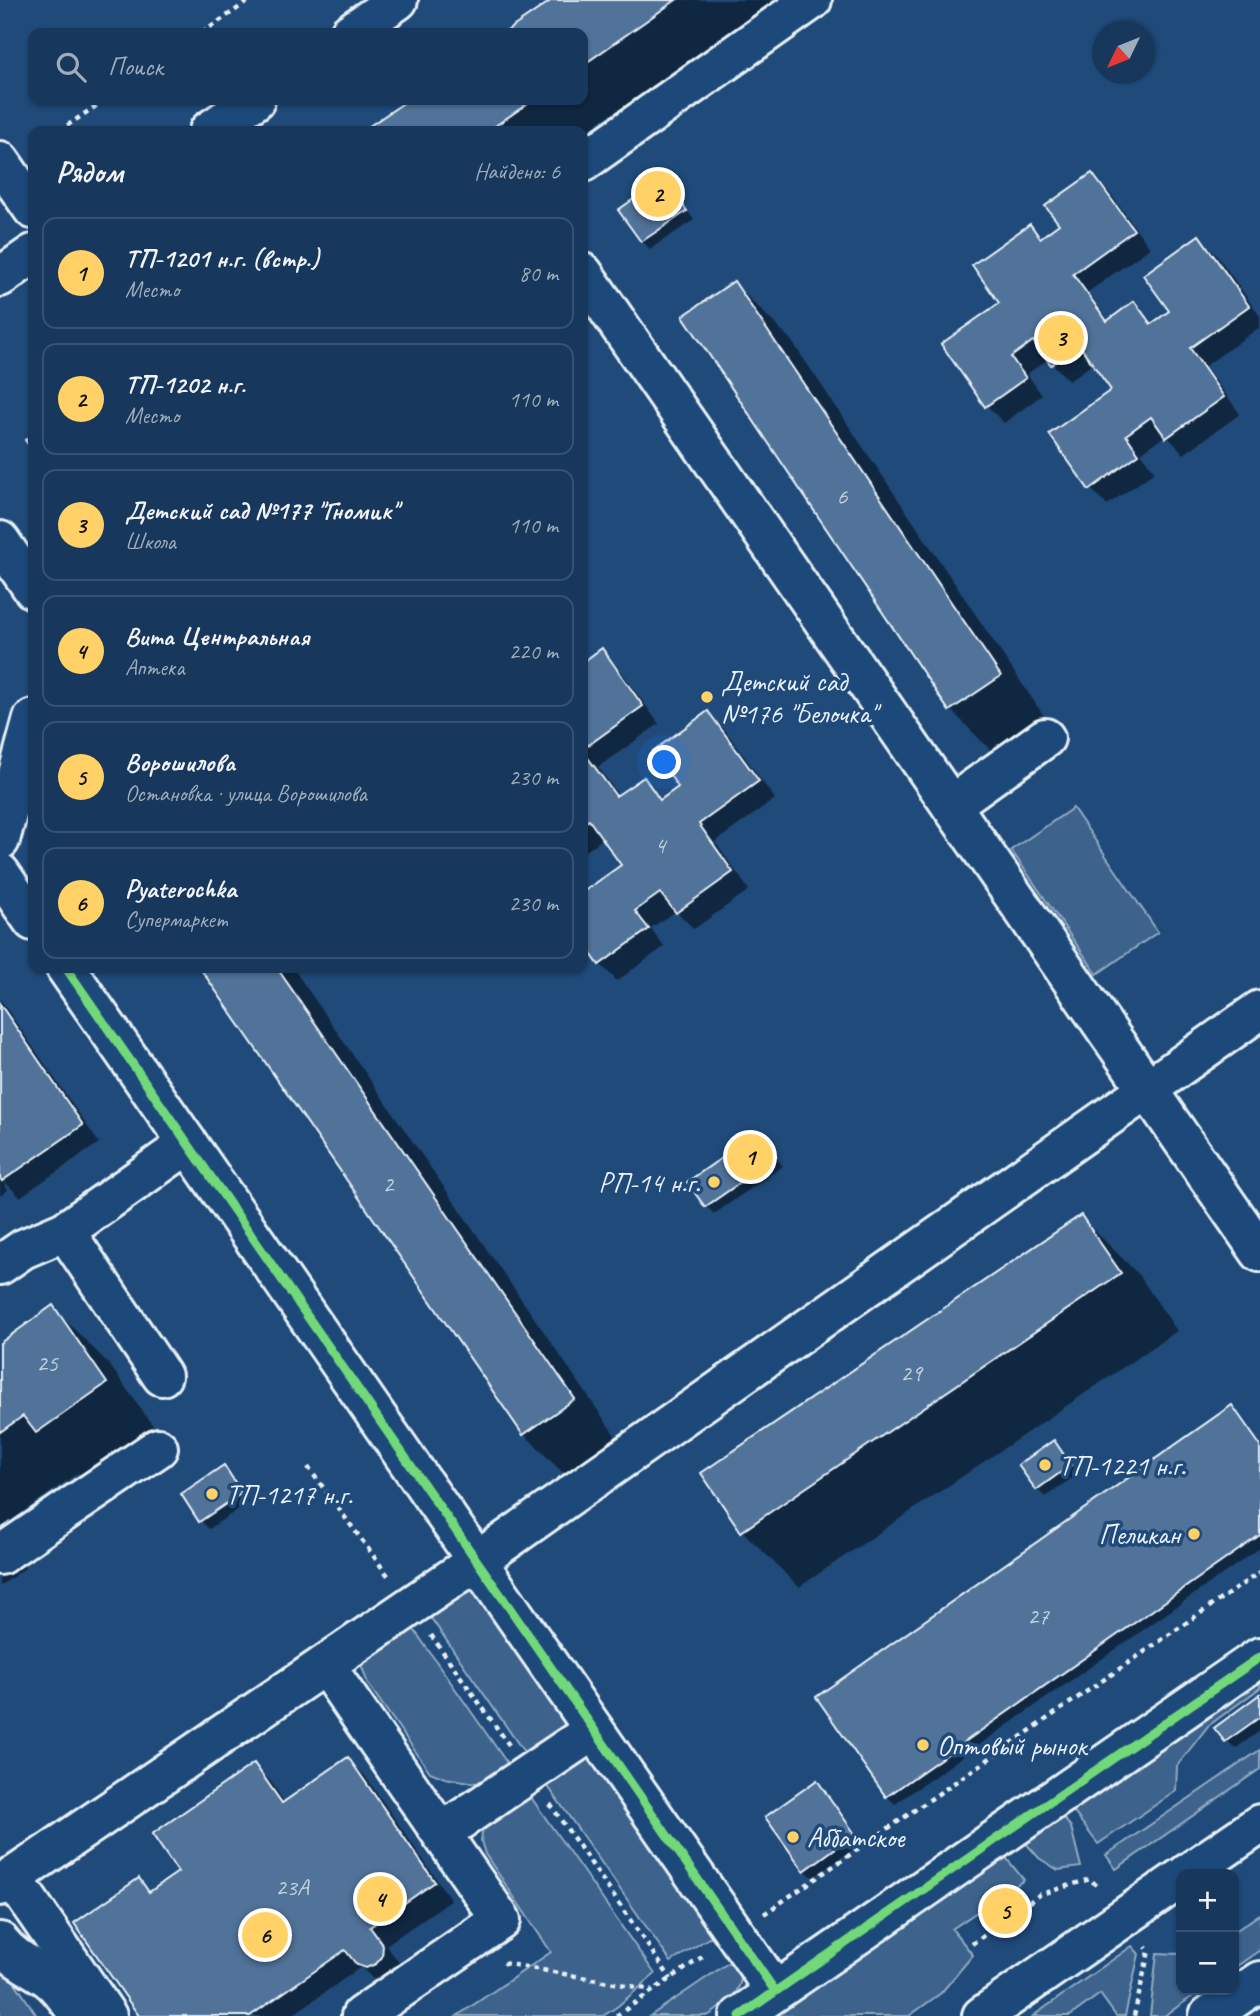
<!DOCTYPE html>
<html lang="ru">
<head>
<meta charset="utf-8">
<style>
	body { margin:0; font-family:Caveat,sans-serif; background:#203f62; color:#f1f3f6 }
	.controls { position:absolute; right:21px; bottom:21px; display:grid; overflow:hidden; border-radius:14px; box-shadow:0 2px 5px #0004 }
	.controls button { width:63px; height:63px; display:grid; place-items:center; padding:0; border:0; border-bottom:2px solid #365272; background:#17385c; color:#f1f3f6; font:35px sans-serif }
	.compass { position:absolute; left:1092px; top:21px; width:63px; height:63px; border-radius:50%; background:#17385c; box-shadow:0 2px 5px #0004; rotate:227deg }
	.you { position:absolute; left:665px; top:763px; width:24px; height:24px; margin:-18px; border:5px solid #fff; border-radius:50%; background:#1a73e8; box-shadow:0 0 0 10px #1a73e833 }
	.badge { display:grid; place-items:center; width:46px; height:46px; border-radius:50%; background:#ffd166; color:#111; font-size:23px; font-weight:700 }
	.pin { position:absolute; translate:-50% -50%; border:4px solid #fff; box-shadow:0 2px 7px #0006 }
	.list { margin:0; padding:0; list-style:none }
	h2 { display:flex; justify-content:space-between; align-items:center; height:91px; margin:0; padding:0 28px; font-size:30px }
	h2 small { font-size:23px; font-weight:400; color:#9eacbb }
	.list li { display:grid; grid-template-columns:46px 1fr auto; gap:21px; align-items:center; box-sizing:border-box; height:112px; margin:0 14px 14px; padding:0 14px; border:2px solid #365272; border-radius:14px }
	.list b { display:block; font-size:26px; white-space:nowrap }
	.list p { margin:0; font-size:23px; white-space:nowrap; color:#9eacbb }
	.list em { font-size:23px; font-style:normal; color:#9eacbb }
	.icon { flex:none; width:38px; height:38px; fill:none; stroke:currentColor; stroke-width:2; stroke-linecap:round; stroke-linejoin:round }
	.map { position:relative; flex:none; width:1260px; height:2016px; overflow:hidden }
	.search { position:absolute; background:#17385c; box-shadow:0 2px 5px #0004; left:28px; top:28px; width:560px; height:77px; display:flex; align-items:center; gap:18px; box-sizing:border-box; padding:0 24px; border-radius:14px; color:#9eacbb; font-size:26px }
	.panel { position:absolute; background:#17385c; box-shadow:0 2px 5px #0004; left:28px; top:126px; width:560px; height:847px; border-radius:14px }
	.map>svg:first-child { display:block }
	.green { fill:#3c628c; stroke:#92aac2; stroke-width:2 }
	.shadow { fill:#0007 }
	.building { fill:#517399; stroke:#e8f1f8; stroke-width:2 }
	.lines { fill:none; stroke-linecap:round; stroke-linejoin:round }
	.minor-casing { stroke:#e8f1f8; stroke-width:44 }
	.major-casing { stroke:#e8f1f8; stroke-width:44 }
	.path { stroke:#e8f1f8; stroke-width:4.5; stroke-dasharray:5 5; stroke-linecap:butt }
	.minor { stroke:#1f4a7a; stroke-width:38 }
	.major { stroke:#1f4a7a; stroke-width:38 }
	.cycleway-casing { stroke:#1f4a7a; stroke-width:13 }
	.cycleway { stroke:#71d979; stroke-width:9 }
	.poi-dot { fill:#ffd166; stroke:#1f4a7a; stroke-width:2.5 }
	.labels { text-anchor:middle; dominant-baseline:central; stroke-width:7; stroke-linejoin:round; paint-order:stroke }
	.number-label { font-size:24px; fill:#c2d2e0 }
	.poi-label { font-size:28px; fill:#e8f1f8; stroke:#1f4a7a; text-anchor:start }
</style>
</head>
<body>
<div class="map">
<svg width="1260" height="2016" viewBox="0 0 1260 2016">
	<rect width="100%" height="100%" fill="#1f4a7a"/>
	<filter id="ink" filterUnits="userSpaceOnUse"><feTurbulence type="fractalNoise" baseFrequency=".0143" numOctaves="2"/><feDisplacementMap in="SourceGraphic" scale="14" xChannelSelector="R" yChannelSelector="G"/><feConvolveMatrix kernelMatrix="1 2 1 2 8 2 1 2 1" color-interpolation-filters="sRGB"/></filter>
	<g filter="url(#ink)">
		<g class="green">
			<polygon points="1073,808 1158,932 1097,974 1011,850"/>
			<polygon points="469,1577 573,1720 531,1762 424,1608"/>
			<polygon points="408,1621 514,1773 489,1785 445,1778 430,1772 368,1684 361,1664 364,1658"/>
			<polygon points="1260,1674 1260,1688 1208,1726 1177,1766 1176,1791 1098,1844 1070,1807"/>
			<polygon points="1260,1750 1260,1769 1116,1869 1106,1855"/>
			<polygon points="592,1756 721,1930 671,1962 545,1782 584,1757"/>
			<polygon points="528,1793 655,1974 618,2006 603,2016 457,2016 551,1952 485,1854 481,1841 483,1827"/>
			<polygon points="1060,1814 1071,1827 1081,1867 1058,1870 1039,1858 1023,1840"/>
			<polygon points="1003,1854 1024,1880 952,1929 973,1955 941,1993 909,2016 770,2016"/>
			<polygon points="1260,1914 1260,1950 1234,1968 1234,1932"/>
			<polygon points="1132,1946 1139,1954 1125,2016 1116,2016 1100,1994 1070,2016 1033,2016"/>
			<polygon points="1157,1953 1181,1954 1181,1990 1202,1990 1164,2016 1150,2016"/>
			<path d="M737,1957c10,23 2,37 -18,51 -4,3 -8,7 -13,8 -18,0 -38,0 -56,0z"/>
			<polygon points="0,1968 8,1972 37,2016 0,2016"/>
		</g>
		<g class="shadow">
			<polygon points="555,0 831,0 634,137 611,114 583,134 583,131 364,131 410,100 583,100 583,33 507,33"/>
			<polygon points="1092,175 1109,192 1150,248 1088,292 1109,321 1134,303 1154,324 1171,312 1199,237 1216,254 1260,316 1260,327 1205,366 1240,414 1184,454 1166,435 1141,453 1155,472 1107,505 1090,488 1114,390 1094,363 1069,381 1048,359 1027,374 1042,395 1004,423 987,406 1001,303 1030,226 1042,239 1061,225"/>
			<polygon points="664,180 672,189 694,220 650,249 642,241 621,211"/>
			<polygon points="734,283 791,340 1056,734 1007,767 951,710 685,316"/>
			<polygon points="601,650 618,667 659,724 598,767 619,796 644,779 663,800 681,787 708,713 725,730 775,799 715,842 749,890 694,929 676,911 651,928 664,947 617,981 600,964 583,940 583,894 623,865 604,838 583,853 583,664"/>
			<polygon points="202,968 293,968 630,1457 581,1491 524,1434"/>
			<polygon points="0,999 99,1143 20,1197 6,1183 4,1184 8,1190 0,1196"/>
			<polygon points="758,1135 783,1166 714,1214 706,1206"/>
			<polygon points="1081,1217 1138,1274 1177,1331 799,1587 742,1531"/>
			<polygon points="53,1308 109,1364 163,1440 93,1489 78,1473 0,1528 0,1345"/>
			<polygon points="1232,1407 1240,1415 1260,1444 1260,1548 895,1804 887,1796"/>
			<polygon points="1053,1442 1078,1474 1045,1497 1037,1489"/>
			<polygon points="223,1467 232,1475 249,1502 209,1529 201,1521 183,1495"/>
			<polygon points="0,1533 25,1568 0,1586"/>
			<polygon points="1260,1697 1260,1731 1235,1749 1217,1728"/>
			<polygon points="348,1759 365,1776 451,1900 386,1945 400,1964 398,1974 385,1984 376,1982 361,1967 291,2016 141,2016 139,1880 152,1893 180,1873 254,1765 271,1782 285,1803"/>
			<polygon points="824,1791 862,1843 813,1878 805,1870"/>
		</g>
		<g class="building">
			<polygon points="552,0 676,0 583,65 583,33 504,33"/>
			<polygon points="408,100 529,100 530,102 488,131 362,131"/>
			<polygon points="1092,173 1134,230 1073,274 1107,321 1134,301 1151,324 1169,311 1143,275 1199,235 1249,306 1190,348 1224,397 1166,438 1151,417 1126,435 1139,454 1089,490 1049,434 1111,390 1079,345 1051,365 1033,341 1011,357 1026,378 985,407 941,344 999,303 972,265 1030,224 1040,238 1059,224 1045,206"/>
			<polygon points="664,178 687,211 641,242 618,210"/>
			<polygon points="734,281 1001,676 949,711 683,316"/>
			<polygon points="33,434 33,451 25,440"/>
			<polygon points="602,648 643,706 583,749 583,662"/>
			<polygon points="708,711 759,781 699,824 733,872 676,913 660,893 635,911 649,929 599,965 583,943 583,892 621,865 589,820 583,824 583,751 616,796 644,777 660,800 678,787 653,751"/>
			<polygon points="200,968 277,968 575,1399 523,1435"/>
			<polygon points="0,1004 83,1125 2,1181 0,1178"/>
			<polygon points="759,1132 776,1157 741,1182 723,1157"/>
			<polygon points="723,1157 741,1182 705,1207 687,1182"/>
			<polygon points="1081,1215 1121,1273 741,1532 701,1473"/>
			<polygon points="53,1305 107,1383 36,1433 23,1416 0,1432 0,1343"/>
			<polygon points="1232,1405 1260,1445 1260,1535 886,1797 816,1697"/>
			<polygon points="1054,1440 1071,1465 1036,1490 1018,1465"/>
			<polygon points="224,1465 242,1493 199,1522 181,1494"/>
			<polygon points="1260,1694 1260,1717 1225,1742 1214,1728"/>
			<polygon points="348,1757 435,1882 370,1927 383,1945 382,1957 376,1964 366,1968 357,1965 345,1950 250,2016 139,2016 74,1923 139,1878 149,1892 178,1872 152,1834 254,1763 282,1803"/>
			<polygon points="817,1780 855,1834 804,1871 765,1817"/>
		</g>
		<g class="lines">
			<g class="minor-casing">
				<g id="minor">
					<polyline points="350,33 398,0"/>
					<polyline points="209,131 255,100"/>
					<polyline points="0,161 33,209"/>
					<polyline points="583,162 812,0"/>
					<polyline points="583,273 1260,1252"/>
					<polyline points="0,277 33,254"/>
					<polyline points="0,541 33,589"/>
					<polyline points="951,805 1045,738"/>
					<polyline points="0,840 33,719"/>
					<polyline points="0,873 33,921"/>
					<polyline points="66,968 775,1991"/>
					<polyline points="0,1265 23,1249 65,1231"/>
					<polyline points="162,1376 65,1231 188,1144"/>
					<polyline points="0,1555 158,1448"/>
					<polyline points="325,1665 501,1920 361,2016"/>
					<polyline points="441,1833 594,1730"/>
					<polyline points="12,1877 107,2016"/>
					<polyline points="0,1886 477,1561 1260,1010"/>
					<path d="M0,1942c13,17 31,24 48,36 14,10 22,25 32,38"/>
					<polyline points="740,2016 1260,1657"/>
					<polyline points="1209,2016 1260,1981"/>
				</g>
			</g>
			<g class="major-casing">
				<g id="major">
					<polyline points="1187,1874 1260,1824"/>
					<polyline points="982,2016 1181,1878"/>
				</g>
			</g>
			<g class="path">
				<polyline points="202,33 250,0"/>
				<polyline points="59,131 105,100"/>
				<polyline points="308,1467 389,1577"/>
				<polyline points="431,1635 509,1745"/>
				<polyline points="550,1804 671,1979"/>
				<polyline points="764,1914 1260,1572"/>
				<polyline points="972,1944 1039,1895 1090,1879 1098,1887"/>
				<polyline points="503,1963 653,1990"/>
				<polyline points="616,2016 705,1955"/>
				<polyline points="1134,2016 1149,1951 1146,1947"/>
			</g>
			<use href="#minor" class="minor"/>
			<use href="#major" class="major"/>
			<g class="cycleway-casing">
				<g id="cycleway">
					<polyline points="66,968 775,1991"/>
					<polyline points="740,2016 1260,1657"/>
				</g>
			</g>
			<use href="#cycleway" class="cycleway"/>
		</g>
	</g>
	<g class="poi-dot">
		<circle cx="707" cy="697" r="7"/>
		<circle cx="714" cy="1182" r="7"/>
		<circle cx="1045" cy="1465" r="7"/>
		<circle cx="212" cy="1494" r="7"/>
		<circle cx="1194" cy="1534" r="7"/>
		<circle cx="923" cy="1745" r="7"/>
		<circle cx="793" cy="1837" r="7"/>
	</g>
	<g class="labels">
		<g class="number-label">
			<text x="842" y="496">6</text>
			<text x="660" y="845">4</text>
			<text x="388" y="1184">2</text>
			<text x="47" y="1363">25</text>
			<text x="911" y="1373">29</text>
			<text x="1038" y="1616">27</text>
			<text x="292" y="1887">23А</text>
		</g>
		<g class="poi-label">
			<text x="721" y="681">Детский сад<tspan x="721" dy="32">№176 "Белочка"</tspan></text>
			<text x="700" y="1182" text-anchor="end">РП-14 н.г.</text>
			<text x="1059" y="1465">ТП-1221 н.г.</text>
			<text x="226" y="1494">ТП-1217 н.г.</text>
			<text x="1180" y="1534" text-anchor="end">Пеликан</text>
			<text x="937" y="1745">Оптовый рынок</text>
			<text x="807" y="1837">Аббатское</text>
		</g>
	</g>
</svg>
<div class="controls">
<button>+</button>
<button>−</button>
</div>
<svg class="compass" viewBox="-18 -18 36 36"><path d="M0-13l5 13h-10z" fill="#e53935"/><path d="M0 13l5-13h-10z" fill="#9eacbb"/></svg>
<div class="you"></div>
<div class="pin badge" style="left:750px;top:1157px">1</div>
<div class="pin badge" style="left:658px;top:194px">2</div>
<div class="pin badge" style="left:1061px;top:338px">3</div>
<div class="pin badge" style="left:380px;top:1899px">4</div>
<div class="pin badge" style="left:1005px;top:1911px">5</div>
<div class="pin badge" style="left:265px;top:1935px">6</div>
<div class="search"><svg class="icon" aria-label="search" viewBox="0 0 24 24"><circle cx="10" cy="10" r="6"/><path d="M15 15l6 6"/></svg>Поиск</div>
<section class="panel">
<h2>Рядом<small>Найдено: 6</small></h2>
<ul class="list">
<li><span class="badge">1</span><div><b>ТП-1201 н.г. (встр.)</b><p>Место</p></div><em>80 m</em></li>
<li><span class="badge">2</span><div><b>ТП-1202 н.г.</b><p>Место</p></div><em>110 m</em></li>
<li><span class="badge">3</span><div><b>Детский сад №177 &quot;Гномик&quot;</b><p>Школа</p></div><em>110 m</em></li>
<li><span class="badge">4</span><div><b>Вита Центральная</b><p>Аптека</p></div><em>220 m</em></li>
<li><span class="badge">5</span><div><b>Ворошилова</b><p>Остановка · улица Ворошилова</p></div><em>230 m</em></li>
<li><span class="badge">6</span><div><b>Pyaterochka</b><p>Супермаркет</p></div><em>230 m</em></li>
</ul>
</section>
</div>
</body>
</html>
